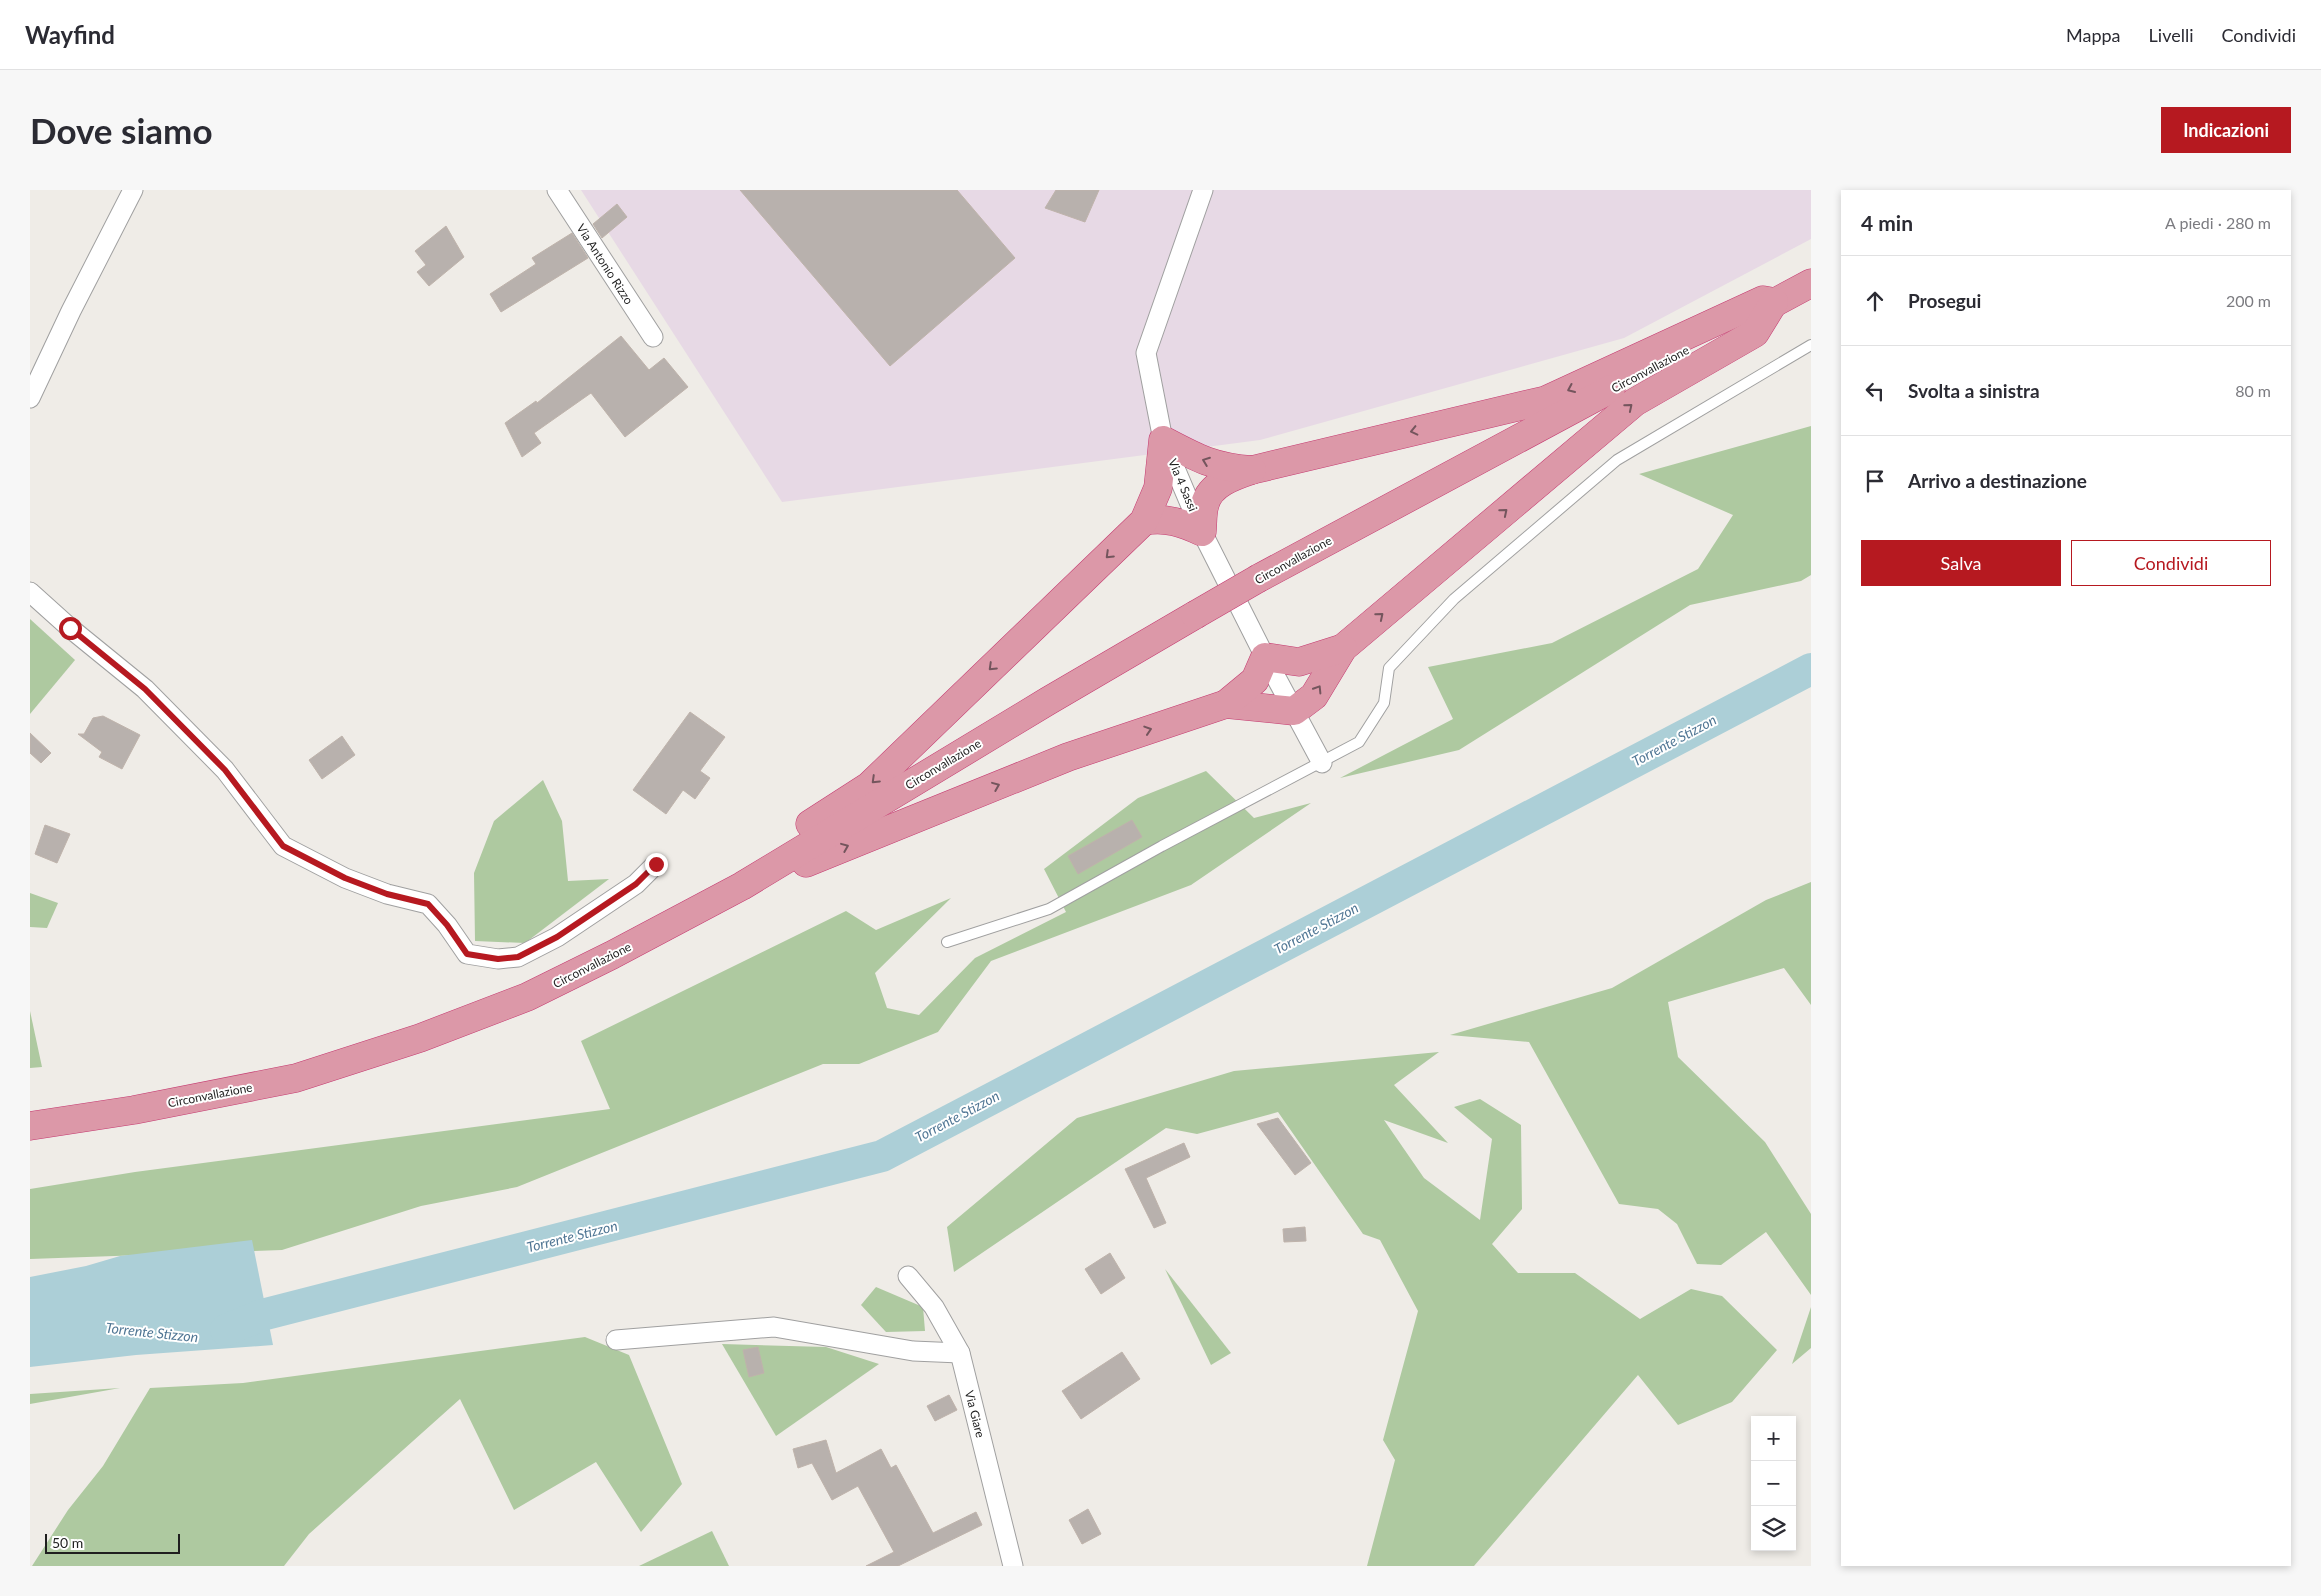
<!DOCTYPE html>
<html lang="it">
<head>
<meta charset="utf-8">
<style>
	body { margin:0; font-family:Lato,sans-serif; background:#f7f7f7; color:#2b2b33 }
	.controls { position:absolute; right:15px; bottom:15px; display:grid; overflow:hidden; border-radius:0px; box-shadow:0 2px 8px #0003 }
	.controls button { width:45px; height:45px; display:grid; place-items:center; padding:0; border:0; border-bottom:1px solid #e1e1e2; background:#fff; color:#2b2b33; font:25px sans-serif }
	.scale { position:absolute; left:15px; bottom:12px; width:135px; box-sizing:border-box; padding-left:5px; border:2px solid #1f1f1f; border-top:0; font-size:14px; line-height:18px; white-space:nowrap; color:#1f1f1f; -webkit-text-stroke:4px #fff; paint-order:stroke }
	.stop { position:absolute; width:15px; height:15px; margin:-11px; border:4px solid #b61920; border-radius:50%; background:#fff }
	.stop.end { background:#b61920; border-color:#fff; box-shadow:0 1px 5px #0008 }
	.list { margin:0; padding:0; list-style:none }
	h2 { display:flex; justify-content:space-between; align-items:center; height:65px; margin:0; padding:0 20px; font-size:21px }
	h2 small { font-size:16px; font-weight:400; color:#7c7c81 }
	.list li { display:grid; grid-template-columns:32px 1fr auto; gap:15px; align-items:center; box-sizing:border-box; height:90px; padding:0 20px; border-top:1px solid #e1e1e2 }
	.list b { display:block; font-size:19px; white-space:nowrap }
	.list em { font-size:16px; font-style:normal; color:#7c7c81 }
	.actions { display:flex; gap:10px; padding:15px 20px }
	.actions a { flex:1; padding:11px 0; border:1px solid #b61920; border-radius:0px; text-align:center; font-size:18px; color:#b61920 }
	.actions .main { background:#b61920; color:#fff }
	.icon { flex:none; width:28px; height:28px; fill:none; stroke:currentColor; stroke-width:2; stroke-linecap:round; stroke-linejoin:round }
	.map { position:relative; flex:none; width:1781px; height:1376px; overflow:hidden; border-radius:0px }
	header { display:flex; align-items:center; gap:30px; box-sizing:border-box; height:70px; padding:0 25px; background:#fff; border-bottom:1px solid #e1e1e2 }
	header strong { font-size:24px }
	nav { display:flex; gap:28px; margin-inline-start:auto; font-size:18px }
	.intro { display:flex; align-items:center; justify-content:space-between; box-sizing:border-box; height:120px; padding:0 30px }
	h1 { margin:0; font-size:35px }
	.button { padding:12px 22px; border-radius:0px; background:#b61920; color:#fff; font-size:18px; font-weight:700 }
	main { display:flex; gap:30px; padding:0 30px }
	aside { flex:1; background:#fff; border-radius:0px; box-shadow:0 2px 8px #0003 }
	.map>svg:first-child { display:block }
	.industrial { fill:#e7d9e5 }
	.forest { fill:#aec9a0 }
	.water { fill:#accfd7 }
	.lines { fill:none; stroke-linecap:round; stroke-linejoin:round }
	.river { stroke:#accfd7; stroke-width:32 }
	.building { fill:#b8b1ad; stroke:#bfb3ab }
	.lane-casing { stroke:#a0a0a0; stroke-width:12 }
	.street-casing { stroke:#a0a0a0; stroke-width:21 }
	.highway-casing { stroke:#c53b71; stroke-width:29 }
	.lane { stroke:#fff; stroke-width:10 }
	.street { stroke:#fff; stroke-width:19 }
	.highway { stroke:#dc98a8; stroke-width:28 }
	.highway-bridge-casing { stroke:#c53b71; stroke-width:29; stroke-linecap:butt }
	.highway-bridge { stroke:#dc98a8; stroke-width:28 }
	.oneway { stroke:#74555d }
	.route { stroke:#b61920; stroke-width:6 }
	.labels { text-anchor:middle; dominant-baseline:central; stroke-width:4; stroke-linejoin:round; paint-order:stroke }
	.street-label { font-size:12px; fill:#1f1f1f; stroke:#fff }
	.water-label { font-size:14px; font-style:italic; fill:#507694; stroke:#fff }
</style>
</head>
<body>
<header>
<strong>Wayfind</strong>
<nav><a>Mappa</a><a>Livelli</a><a>Condividi</a></nav>
</header>
<div class="intro"><h1>Dove siamo</h1><a class="button">Indicazioni</a></div>
<main>
<div class="map">
<svg width="1781" height="1376" viewBox="0 0 1781 1376">
	<rect width="100%" height="100%" fill="#efece7"/>
	<polygon class="industrial" points="551,0 1781,0 1781,49 1594,148 1230,250 752,312"/>
	<g class="forest">
		<polygon points="1781,236 1781,385 1771,391 1660,415 1429,560 1310,588 1423,529 1398,477 1522,453 1668,379 1703,325 1609,284"/>
		<polygon points="0,429 45,470 0,524"/>
		<polygon points="1176,581 1224,628 1281,613 1161,695 961,771 908,842 829,874 793,874 487,997 391,1016 252,1060 0,1069 0,999 105,982 580,919 551,851 816,721 846,740 921,708 845,783 857,818 889,825 945,768 1036,722 1014,679 1108,608"/>
		<polygon points="513,590 532,631 538,691 579,689 495,753 445,751 444,683 464,631"/>
		<polygon points="1781,692 1781,815 1754,778 1638,812 1648,867 1735,952 1781,1024 1781,1105 1736,1042 1691,1075 1667,1074 1647,1034 1628,1019 1589,1014 1499,852 1420,845 1582,798 1736,710"/>
		<polygon points="0,703 28,713 17,738 0,737"/>
		<polygon points="0,821 12,877 0,878"/>
		<polygon points="1409,862 1364,895 1418,953 1354,930 1394,988 1450,1030 1462,949 1424,917 1450,909 1491,935 1492,1019 1462,1054 1488,1083 1545,1083 1610,1129 1661,1099 1692,1106 1747,1160 1702,1212 1648,1235 1608,1185 1444,1376 1337,1376 1365,1270 1353,1250 1388,1121 1350,1050 1333,1044 1248,922 1167,944 1136,938 924,1082 917,1037 1047,928 1204,881"/>
		<polygon points="1135,1079 1201,1163 1181,1175"/>
		<polygon points="846,1097 893,1117 895,1141 856,1142 831,1115"/>
		<polygon points="1781,1117 1781,1158 1762,1174"/>
		<polygon points="555,1147 599,1165 652,1294 611,1342 566,1272 484,1320 430,1209 279,1344 254,1376 2,1376 38,1320 73,1276 120,1198 213,1193"/>
		<polygon points="692,1154 796,1157 849,1174 746,1246"/>
		<polygon points="90,1198 0,1214 0,1204"/>
		<polygon points="682,1341 699,1376 609,1376"/>
	</g>
	<polygon class="water" points="222,1050 243,1155 106,1165 0,1177 0,1087 56,1076 90,1066"/>
	<g class="lines">
		<polyline class="river" points="196,1140 232,1125 852,966 1781,479"/>
	</g>
	<g class="building">
		<polygon points="710,0 927,0 985,68 860,176"/>
		<polygon points="1026,0 1069,0 1055,32 1015,18"/>
		<polygon points="587,14 597,27 572,48 563,34"/>
		<polygon points="416,36 434,67 399,96 387,82 396,75 385,61"/>
		<polygon points="542,43 558,68 471,122 460,104 506,74 502,68"/>
		<polygon points="591,146 619,180 634,168 658,197 595,247 561,203 504,243 511,253 492,267 475,233 506,211 507,213"/>
		<polygon points="660,522 695,547 670,581 680,588 665,609 653,600 636,624 603,600"/>
		<polygon points="73,526 110,545 92,579 69,567 72,562 48,544 54,544 63,528"/>
		<polygon points="0,543 21,563 11,573 0,563"/>
		<polygon points="312,546 325,565 292,589 279,570"/>
		<polygon points="1102,630 1112,647 1048,684 1038,666"/>
		<polygon points="15,635 40,644 27,673 5,664"/>
		<polygon points="1248,928 1281,973 1265,985 1227,934"/>
		<polygon points="1154,953 1160,967 1116,988 1136,1033 1124,1038 1095,979"/>
		<polygon points="1275,1037 1276,1051 1254,1052 1253,1039"/>
		<polygon points="1080,1063 1095,1088 1071,1104 1055,1079"/>
		<polygon points="728,1157 734,1183 719,1187 713,1160"/>
		<polygon points="1092,1162 1110,1189 1051,1229 1032,1201"/>
		<polygon points="919,1205 927,1220 905,1231 897,1216"/>
		<polygon points="796,1250 806,1283 851,1259 861,1278 866,1275 903,1343 946,1322 952,1335 868,1376 836,1376 864,1362 828,1296 802,1310 782,1273 768,1278 763,1259"/>
		<polygon points="1058,1319 1071,1344 1052,1354 1039,1330"/>
	</g>
	<g class="lines">
		<g class="lane-casing">
			<polyline id="lane" points="917,752 1019,719 1132,656 1329,552 1354,513 1359,478 1424,409 1587,270 1781,155"/>
		</g>
		<g class="street-casing">
			<g id="street">
				<polyline points="527,0 623,147"/>
				<polyline points="1173,0 1116,163 1133,250 1172,342 1235,467 1292,573"/>
				<polyline points="0,208 41,121 103,0"/>
				<polyline points="0,402 40,438 115,499 195,580 253,656 315,688 357,704 398,714 417,735 437,764 468,769 488,767 527,747 606,694 626,674"/>
				<polyline points="878,1086 904,1117 930,1163 983,1376"/>
				<polyline points="586,1150 744,1137 883,1161 930,1163"/>
			</g>
		</g>
		<g class="highway-casing">
			<g id="highway">
				<polyline points="1729,121 1781,93"/>
				<path d="M1114,331c22,-4 39,2 58,11 1,-9 0,-19 3,-28 5,-20 29,-28 47,-34l294,-70 217,-100 11,2"/>
				<polyline points="1229,388 1581,199"/>
				<polyline points="1196,514 1264,521 1284,506 1313,458 1605,212 1725,143 1744,112"/>
				<path d="M780,634l59,-38 275,-265 14,-33 5,-48c34,18 50,27 89,30"/>
				<polyline points="776,673 1038,567 1196,514 1225,490 1235,467 1269,472 1313,458"/>
				<polyline points="0,936 104,920 266,888 390,848 497,807 582,765 712,696 1018,511 1165,425"/>
			</g>
		</g>
		<use href="#lane" class="lane"/>
		<use href="#street" class="street"/>
		<use href="#highway" class="highway"/>
		<g class="highway-bridge-casing">
			<polyline id="highway-bridge" points="1165,425 1229,388"/>
		</g>
		<use href="#highway-bridge" class="highway-bridge"/>
	</g>
	<defs><path id="oneway-chevron" d="M-2-3.5L2.5 0L-2 3.5" fill="none" stroke-width="1.6" stroke-linecap="round" stroke-linejoin="round" transform="scale(1.25)"/></defs>
	<g class="oneway">
		<use href="#oneway-chevron" transform="translate(1541 199) rotate(156)"/>
		<use href="#oneway-chevron" transform="translate(1599 217) rotate(-40)"/>
		<use href="#oneway-chevron" transform="translate(1384 241) rotate(167)"/>
		<use href="#oneway-chevron" transform="translate(1176 271) rotate(-159)"/>
		<use href="#oneway-chevron" transform="translate(1474 322) rotate(-40)"/>
		<use href="#oneway-chevron" transform="translate(1079 365) rotate(136)"/>
		<use href="#oneway-chevron" transform="translate(1350 426) rotate(-40)"/>
		<use href="#oneway-chevron" transform="translate(962 477) rotate(136)"/>
		<use href="#oneway-chevron" transform="translate(1288 499) rotate(-58)"/>
		<use href="#oneway-chevron" transform="translate(1118 540) rotate(-18)"/>
		<use href="#oneway-chevron" transform="translate(845 590) rotate(136)"/>
		<use href="#oneway-chevron" transform="translate(966 596) rotate(-22)"/>
		<use href="#oneway-chevron" transform="translate(815 657) rotate(-22)"/>
	</g>
	<g class="lines">
		<polyline class="route" points="40,438 115,499 195,580 253,656 315,688 357,704 398,714 417,735 437,764 468,769 488,767 527,747 606,694 626,674"/>
	</g>
	<g class="labels">
		<g class="street-label">
			<text transform="translate(575 74) rotate(57)">Via Antonio Rizzo</text>
			<text transform="translate(1620 179) rotate(-28)">Circonvallazione</text>
			<text transform="translate(1153 295) rotate(67)">Via 4 Sassi</text>
			<text transform="translate(1263 370) rotate(-29)">Circonvallazione</text>
			<text transform="translate(913 574) rotate(-31)">Circonvallazione</text>
			<text transform="translate(562 775) rotate(-27)">Circonvallazione</text>
			<text transform="translate(180 905) rotate(-11)">Circonvallazione</text>
			<text transform="translate(945 1224) rotate(76)">Via Giare</text>
		</g>
		<g class="water-label">
			<text transform="translate(1644 550) rotate(-28)">Torrente Stizzon</text>
			<text transform="translate(1286 738) rotate(-28)">Torrente Stizzon</text>
			<text transform="translate(927 926) rotate(-28)">Torrente Stizzon</text>
			<text transform="translate(542 1046) rotate(-14)">Torrente Stizzon</text>
			<text transform="translate(122 1142) rotate(6)">Torrente Stizzon</text>
		</g>
	</g>
</svg>
<div class="controls">
<button>+</button>
<button>−</button>
<button><svg class="icon" aria-label="layers" viewBox="0 0 24 24"><path d="M12 4l9 5-9 5-9-5zM3 14l9 5 9-5"/></svg></button>
</div>
<div class="scale">50 m</div>
<div class="stop" style="left:40px;top:438px"></div>
<div class="stop end" style="left:626px;top:674px"></div>
</div>
<aside>
<h2>4 min<small>A piedi · 280 m</small></h2>
<ul class="list">
<li><svg class="icon" aria-label="ahead" viewBox="0 0 24 24"><path d="M12 20V5M6 11l6-6 6 6"/></svg><div><b>Prosegui</b></div><em>200 m</em></li>
<li><svg class="icon" aria-label="left" viewBox="0 0 24 24"><path d="M17 20v-9H6M10 6l-5 5 5 5"/></svg><div><b>Svolta a sinistra</b></div><em>80 m</em></li>
<li><svg class="icon" aria-label="arrive" viewBox="0 0 24 24"><path d="M6 21V4h12l-3 4 3 4H6"/></svg><div><b>Arrivo a destinazione</b></div></li>
</ul>
<div class="actions"><a class="main">Salva</a><a>Condividi</a></div>
</aside>
</main>
</body>
</html>
